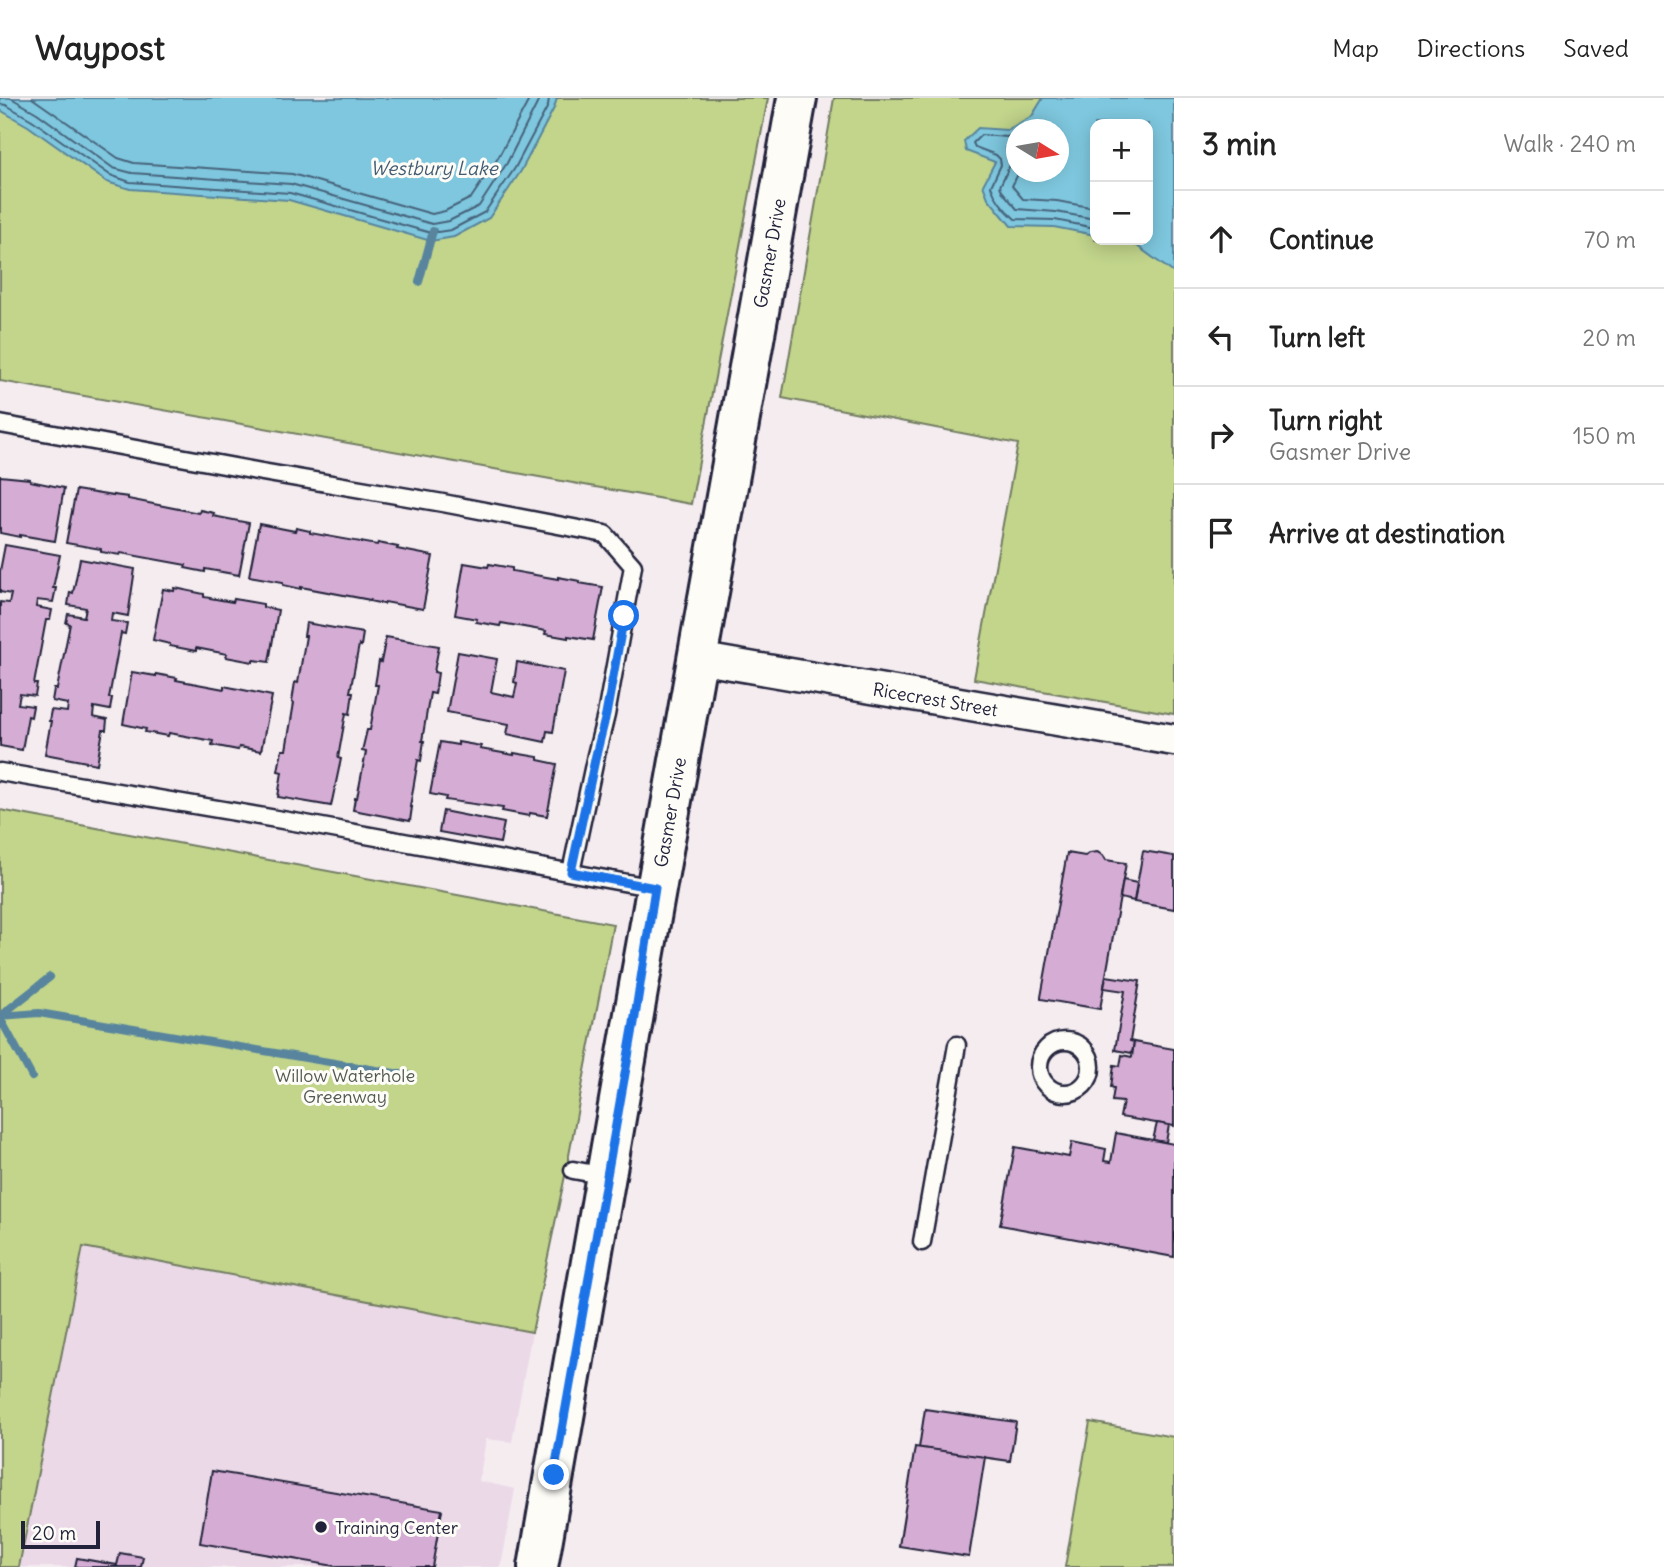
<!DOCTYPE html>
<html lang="en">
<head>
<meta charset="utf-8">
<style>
	body { margin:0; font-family:Delius,sans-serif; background:#f2f2f2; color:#222 }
	.controls { position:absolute; right:21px; top:21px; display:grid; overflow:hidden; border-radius:14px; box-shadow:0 4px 18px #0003 }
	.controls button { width:63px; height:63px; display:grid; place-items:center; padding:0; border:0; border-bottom:2px solid #e0e0e0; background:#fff; color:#222; font:35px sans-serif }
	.compass { position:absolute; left:1006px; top:21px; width:63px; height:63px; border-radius:50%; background:#fff; box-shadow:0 4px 18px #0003; rotate:101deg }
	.scale { position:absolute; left:21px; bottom:18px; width:79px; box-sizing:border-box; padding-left:7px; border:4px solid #22223b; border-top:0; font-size:19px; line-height:24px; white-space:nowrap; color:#22223b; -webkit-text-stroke:5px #fdfcf7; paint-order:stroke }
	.stop { position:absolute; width:21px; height:21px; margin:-16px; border:5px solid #1a73e8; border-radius:50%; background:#fff }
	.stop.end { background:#1a73e8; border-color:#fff; box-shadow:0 2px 7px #0008 }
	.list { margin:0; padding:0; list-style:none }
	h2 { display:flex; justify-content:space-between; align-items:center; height:91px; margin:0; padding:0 28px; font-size:30px }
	h2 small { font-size:23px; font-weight:400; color:#767676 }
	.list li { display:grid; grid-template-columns:46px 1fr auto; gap:21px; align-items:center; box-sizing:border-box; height:98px; padding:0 28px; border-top:2px solid #e0e0e0 }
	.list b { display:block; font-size:26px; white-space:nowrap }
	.list p { margin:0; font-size:23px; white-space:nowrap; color:#767676 }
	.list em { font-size:23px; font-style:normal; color:#767676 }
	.icon { flex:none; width:38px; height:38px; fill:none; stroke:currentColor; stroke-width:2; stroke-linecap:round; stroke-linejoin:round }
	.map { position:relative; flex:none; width:1174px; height:1469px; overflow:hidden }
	header { display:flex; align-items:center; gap:42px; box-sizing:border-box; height:98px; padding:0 35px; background:#fff; border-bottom:2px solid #e0e0e0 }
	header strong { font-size:33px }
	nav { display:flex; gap:38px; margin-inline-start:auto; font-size:24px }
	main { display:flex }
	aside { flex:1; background:#fff }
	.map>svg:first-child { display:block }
	.built { fill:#ebd9e8 }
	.green { fill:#c2d58b; stroke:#727c63; stroke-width:2; fill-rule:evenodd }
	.water { fill:#7ec7de; stroke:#59859d; stroke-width:2; fill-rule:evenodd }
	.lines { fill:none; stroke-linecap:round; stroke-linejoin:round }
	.shore { stroke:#47647c; stroke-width:2 }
	.stream { stroke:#59859d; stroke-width:8 }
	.building { fill:#d5add4; stroke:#22223b; stroke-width:2 }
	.service-casing { stroke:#22223b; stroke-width:21 }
	.minor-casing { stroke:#22223b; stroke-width:35 }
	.tertiary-casing { stroke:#22223b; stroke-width:44 }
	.service { stroke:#fdfcf7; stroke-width:16 }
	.minor { stroke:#fdfcf7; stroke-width:30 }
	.tertiary { stroke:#fdfcf7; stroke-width:38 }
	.route { stroke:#1a73e8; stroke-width:9 }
	.poi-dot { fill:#22223b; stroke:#fdfcf7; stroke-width:2.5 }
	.labels { text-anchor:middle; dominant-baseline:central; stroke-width:6; stroke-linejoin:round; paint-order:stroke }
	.street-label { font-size:18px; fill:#22223b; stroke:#fdfcf7 }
	.park-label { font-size:18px; fill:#525853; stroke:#fdfcf7 }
	.poi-label { font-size:18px; fill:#22223b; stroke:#fdfcf7; text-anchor:start }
	.water-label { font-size:19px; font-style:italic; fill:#425c74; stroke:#fdfcf7 }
</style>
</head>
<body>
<header>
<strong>Waypost</strong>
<nav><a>Map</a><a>Directions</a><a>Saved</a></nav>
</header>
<main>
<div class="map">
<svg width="1174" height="1469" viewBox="0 0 1174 1469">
	<rect width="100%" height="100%" fill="#f5ecf0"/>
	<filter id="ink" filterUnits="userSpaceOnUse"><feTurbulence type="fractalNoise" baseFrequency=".0143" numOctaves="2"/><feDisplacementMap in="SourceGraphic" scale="14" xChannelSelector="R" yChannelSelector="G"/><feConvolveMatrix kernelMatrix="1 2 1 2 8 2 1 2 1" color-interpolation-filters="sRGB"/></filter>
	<g filter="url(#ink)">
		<polygon class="built" points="83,1149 532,1234 512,1344 486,1341 479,1383 515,1391 501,1469 19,1469"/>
		<g class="green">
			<polygon points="0,0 768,0 691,406 0,283"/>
			<path d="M834,0h340v616l-200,-35 44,-235 -236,-46zM1095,26h53v116h-53zM1016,32h42v42h-42z"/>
			<polygon points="0,712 613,826 566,1073 532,1234 83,1149 19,1469 0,1469"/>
			<polygon points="1090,1324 1174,1339 1174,1469 1065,1469"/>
		</g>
		<g class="water">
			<polygon points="0,0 557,0 554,10 521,73 489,120 454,139 431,143 289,102 130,91 107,84 28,28 0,12"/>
			<path d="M1043,0h131v175l-37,-27 -23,-6h34v-116h-53v111l-41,-8 -43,-1 -23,-28 -5,-13 12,-23 -29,-11 -2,-10 14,-13 29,2 25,-14zM1016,32h42v42h-42z"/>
		</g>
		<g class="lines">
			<g class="shore">
				<polyline points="11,0 37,15 113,70 132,75 291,86 432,126 449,123 479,108 507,65 540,0"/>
				<polyline points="32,0 118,60 134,65 292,76 432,116 445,113 471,100 498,60 530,0"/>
				<polyline points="0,6 6,7 32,22 110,77 130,84 290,95 431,135 451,132 485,114 515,70 548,8 549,0"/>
				<path d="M1016,35l-9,4 -26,-2 -8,8 2,4 21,8 4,4 1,6 -10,21c4,13 14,24 24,33l40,1 40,8"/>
				<polyline points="1016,45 1006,50 1010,67 1000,88 1002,93 1017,111 1056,114 1095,121"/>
				<polyline points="1019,74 1012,88 1023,101 1057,103 1095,110"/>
			</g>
			<g class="stream">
				<polyline points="419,184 433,133"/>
				<polyline points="0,918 39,915 412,978"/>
				<polyline points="0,918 50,879"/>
				<polyline points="0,920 32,979"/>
			</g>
		</g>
		<g class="building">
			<polygon points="0,378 30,381 30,383 64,390 55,443 20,437 20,439 0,435"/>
			<polygon points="76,392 113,398 113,397 128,399 128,401 199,415 200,412 214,415 213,418 249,425 239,477 205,471 205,474 185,470 186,467 121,455 120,457 101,454 101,451 66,445"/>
			<polygon points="259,426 295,433 296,430 310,433 310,435 377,447 378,445 398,449 397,451 433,458 423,511 385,504 384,506 369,503 370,502 301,489 301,491 283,487 283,484 249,478"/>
			<polygon points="5,447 60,457 53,490 56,490 53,504 37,502 36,509 52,512 50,522 46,522 34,586 37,586 35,598 20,596 18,606 33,608 31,619 28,618 22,652 0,648 0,504 9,505 11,496 0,494 0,473"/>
			<polygon points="80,461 135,471 128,518 112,515 111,523 127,525 125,536 121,535 109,600 112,600 110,612 94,609 93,619 107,622 106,632 103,632 97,666 45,656 51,623 49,623 51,612 67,614 68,606 52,603 54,591 57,591 70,526 66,525 68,516 84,519 86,510 68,507 70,494 73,495"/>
			<polygon points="464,465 488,469 489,466 512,470 512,473 558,481 558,479 580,483 579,485 603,489 593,542 568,538 568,540 545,536 546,533 501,525 500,528 476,524 477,521 455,517"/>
			<polygon points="175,490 204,496 204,499 233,504 234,501 263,506 263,509 278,512 269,564 253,562 253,564 226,559 227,556 196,550 196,553 170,548 170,546 153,542 163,491 174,493"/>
			<polygon points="306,525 363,535 361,548 359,547 350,594 353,594 350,616 346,615 338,660 341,661 331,708 278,699 282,674 278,673 282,652 286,652 294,605 292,604 295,584 298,585 306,538 304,538"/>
			<polygon points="386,539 439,548 434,574 438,575 435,596 430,595 422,643 424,643 421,663 418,662 410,709 412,709 410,723 353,712 355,700 357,700 366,654 362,653 367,632 370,632 378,587 375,587 379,563 381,564"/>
			<polygon points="458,554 497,561 491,594 514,599 517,585 514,584 517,564 564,573 553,634 547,633 545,644 507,636 509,626 447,614"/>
			<polygon points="132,574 156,578 156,576 177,580 176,582 224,591 224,588 272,598 261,653 239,649 238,652 212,647 213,643 169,635 168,638 145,634 146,631 123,626"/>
			<polygon points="440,644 458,647 458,644 481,648 480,651 514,657 514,655 538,659 538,662 557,666 547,718 530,715 529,718 502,713 503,710 445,702 446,699 430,696"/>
			<polygon points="443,713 504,725 500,745 439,734"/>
			<polygon points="1143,753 1174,758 1174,811 1134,804"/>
			<polygon points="1097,754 1103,757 1106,762 1126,765 1100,911 1041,901 1041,899 1067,755 1085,758 1090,755"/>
			<polygon points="1123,782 1137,785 1134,803 1120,800"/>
			<polygon points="1106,878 1140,883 1130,943 1134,944 1132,955 1115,952 1125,893 1104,890"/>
			<polygon points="1134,944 1174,951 1174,1028 1120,1019 1123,1004 1112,1003 1114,990 1111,989 1114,967 1120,968 1122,957 1132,959"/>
			<polygon points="1157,1025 1169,1027 1166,1044 1153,1042"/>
			<polygon points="1116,1035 1174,1046 1174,1159 1000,1127 1015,1049 1069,1059 1072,1044 1106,1051 1104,1063 1111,1064"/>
			<polygon points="925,1311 1016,1324 1010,1363 919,1350"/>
			<polygon points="915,1349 985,1359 969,1459 899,1448"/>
			<polygon points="212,1373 442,1412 432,1469 340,1469 200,1445"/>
			<polygon points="120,1455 143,1459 141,1469 75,1469 77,1460 117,1467"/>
		</g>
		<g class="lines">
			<g class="service-casing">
				<g id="service">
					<polyline points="0,326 262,374 443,405 605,436 633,468 606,617 596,657 571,774"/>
					<polyline points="0,674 300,725 655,790"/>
					<circle cx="1065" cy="969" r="26"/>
					<polyline points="573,1072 606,1078"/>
					<polyline points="922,1144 957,947"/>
				</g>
			</g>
			<g class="minor-casing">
				<g id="minor">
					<path id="s1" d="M697,560l477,82"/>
				</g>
			</g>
			<g class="tertiary-casing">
				<g id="tertiary">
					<path id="s2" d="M538,1469c84,-490 171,-980 259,-1469"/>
				</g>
			</g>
			<use href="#service" class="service"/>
			<use href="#minor" class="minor"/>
			<use href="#tertiary" class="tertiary"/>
		</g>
	</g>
	<g class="lines" filter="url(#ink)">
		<polyline class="route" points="554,1377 634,925 655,790 571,774 596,657 606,617 624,518"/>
	</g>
	<circle class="poi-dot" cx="321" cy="1429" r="7"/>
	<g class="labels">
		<g class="street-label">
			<text stroke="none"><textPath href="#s2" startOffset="1334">Gasmer Drive</textPath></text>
			<text stroke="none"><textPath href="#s1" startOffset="242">Ricecrest Street</textPath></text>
			<text stroke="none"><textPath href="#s2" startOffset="766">Gasmer Drive</textPath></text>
		</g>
		<g class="park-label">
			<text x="345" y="977">Willow Waterhole<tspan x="345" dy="21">Greenway</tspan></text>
		</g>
		<g class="poi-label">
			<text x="335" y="1429">Training Center</text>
		</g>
		<g class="water-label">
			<text x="434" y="70">Westbury Lake</text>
		</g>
	</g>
</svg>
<div class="controls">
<button>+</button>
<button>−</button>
</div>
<svg class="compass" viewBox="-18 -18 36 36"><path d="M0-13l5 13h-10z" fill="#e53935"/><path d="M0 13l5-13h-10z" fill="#767676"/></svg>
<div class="scale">20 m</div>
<div class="stop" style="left:624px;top:518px"></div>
<div class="stop end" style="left:554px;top:1377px"></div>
</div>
<aside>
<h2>3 min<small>Walk · 240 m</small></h2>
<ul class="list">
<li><svg class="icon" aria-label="ahead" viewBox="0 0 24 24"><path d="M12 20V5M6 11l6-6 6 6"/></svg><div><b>Continue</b></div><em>70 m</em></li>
<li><svg class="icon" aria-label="left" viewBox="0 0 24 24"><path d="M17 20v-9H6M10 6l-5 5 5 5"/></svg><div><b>Turn left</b></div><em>20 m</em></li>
<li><svg class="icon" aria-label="right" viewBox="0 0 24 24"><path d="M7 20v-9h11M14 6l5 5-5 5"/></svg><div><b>Turn right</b><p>Gasmer Drive</p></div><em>150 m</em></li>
<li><svg class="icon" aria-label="arrive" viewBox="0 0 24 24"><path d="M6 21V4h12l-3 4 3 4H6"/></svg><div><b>Arrive at destination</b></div></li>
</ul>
</aside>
</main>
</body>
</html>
